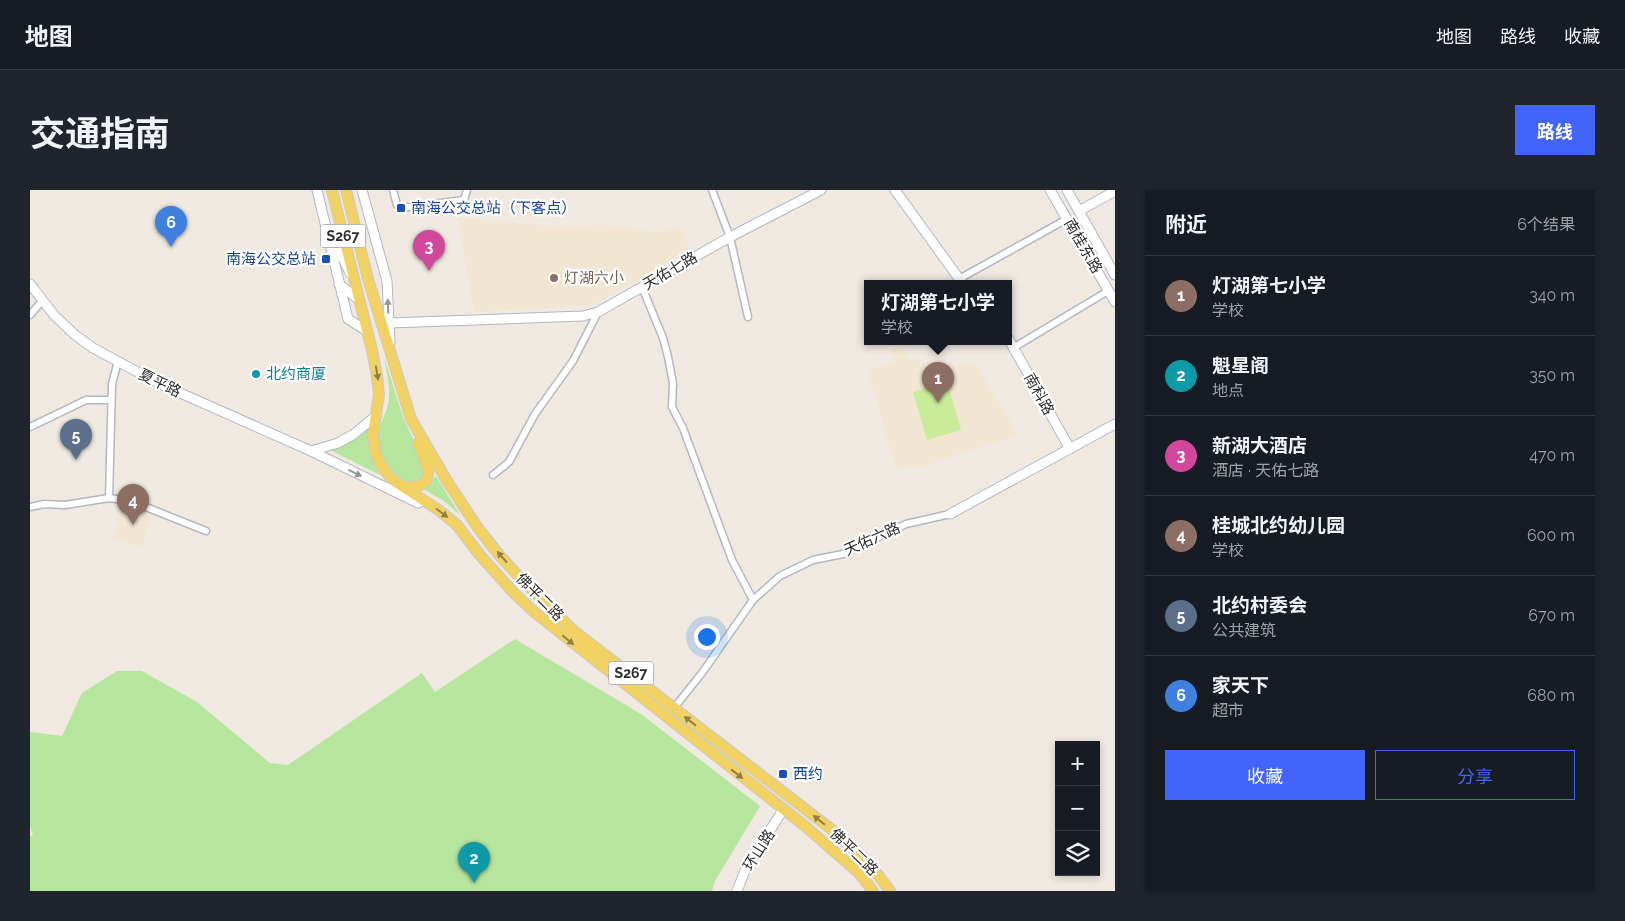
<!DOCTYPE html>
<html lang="zh">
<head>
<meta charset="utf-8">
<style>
	body { margin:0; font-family:Raleway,"Noto Sans SC",sans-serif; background:#20242c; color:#f1f3f6 }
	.controls { position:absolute; right:15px; bottom:15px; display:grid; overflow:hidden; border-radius:0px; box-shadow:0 2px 8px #0003 }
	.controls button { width:45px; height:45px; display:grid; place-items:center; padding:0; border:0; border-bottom:1px solid #363941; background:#171b24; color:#f1f3f6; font:25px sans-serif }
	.you { position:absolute; left:676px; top:446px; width:18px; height:18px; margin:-12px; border:4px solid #fff; border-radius:50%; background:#1a73e8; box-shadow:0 0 0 8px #1a73e833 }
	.badge { display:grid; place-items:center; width:32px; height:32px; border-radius:50%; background:#4264fb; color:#fff; font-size:16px; font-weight:700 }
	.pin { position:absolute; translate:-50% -41px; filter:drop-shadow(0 1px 2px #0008) }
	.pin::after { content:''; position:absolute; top:26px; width:18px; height:15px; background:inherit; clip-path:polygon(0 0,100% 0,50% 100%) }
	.popup { position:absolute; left:834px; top:90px; width:148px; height:65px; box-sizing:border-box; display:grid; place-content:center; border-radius:0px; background:#171b24; filter:drop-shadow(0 1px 4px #0005); font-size:16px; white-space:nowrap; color:#9ea1a6 }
	.popup b { font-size:19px; color:#f1f3f6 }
	.popup::after { content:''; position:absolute; left:50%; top:100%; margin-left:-10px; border:10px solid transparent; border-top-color:#171b24 }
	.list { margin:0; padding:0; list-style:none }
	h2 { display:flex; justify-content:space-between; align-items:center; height:65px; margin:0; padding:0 20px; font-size:21px }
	h2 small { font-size:16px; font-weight:400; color:#9ea1a6 }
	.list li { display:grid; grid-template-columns:32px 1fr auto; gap:15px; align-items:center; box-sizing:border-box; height:80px; padding:0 20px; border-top:1px solid #363941 }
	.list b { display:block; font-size:19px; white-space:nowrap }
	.list p { margin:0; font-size:16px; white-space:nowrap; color:#9ea1a6 }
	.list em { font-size:16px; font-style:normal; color:#9ea1a6 }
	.actions { display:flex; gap:10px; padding:15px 20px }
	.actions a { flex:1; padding:11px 0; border:1px solid #4264fb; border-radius:0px; text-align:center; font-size:18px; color:#4264fb }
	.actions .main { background:#4264fb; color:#fff }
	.icon { flex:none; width:28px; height:28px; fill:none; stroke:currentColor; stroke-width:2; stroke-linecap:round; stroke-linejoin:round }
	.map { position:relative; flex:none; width:1085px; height:701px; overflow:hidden; border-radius:0px }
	header { display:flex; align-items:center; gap:30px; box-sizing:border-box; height:70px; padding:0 25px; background:#171b24; border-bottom:1px solid #363941 }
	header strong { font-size:24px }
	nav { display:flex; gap:28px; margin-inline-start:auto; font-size:18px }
	.intro { display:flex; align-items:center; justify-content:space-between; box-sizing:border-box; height:120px; padding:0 30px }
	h1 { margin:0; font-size:35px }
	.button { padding:12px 22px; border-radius:0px; background:#4264fb; color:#fff; font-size:18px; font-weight:700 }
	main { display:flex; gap:30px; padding:0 30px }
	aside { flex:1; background:#171b24; border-radius:0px; box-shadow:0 2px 8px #0003 }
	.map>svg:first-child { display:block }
	.education { fill:#f0e6d1 }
	.green { fill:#b6e59e }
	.pitch { fill:#c9ec9a }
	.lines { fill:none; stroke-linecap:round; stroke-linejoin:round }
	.street-casing { stroke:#b4b7c1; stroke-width:9 }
	.secondary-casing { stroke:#b4b7c1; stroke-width:11 }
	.primary-casing { stroke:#c9c9c9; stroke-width:12 }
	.street { stroke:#fff; stroke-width:6 }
	.secondary { stroke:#fff; stroke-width:9 }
	.primary { stroke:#f2d163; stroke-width:10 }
	.oneway { fill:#969696 }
	.oneway2 { fill:#908048 }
	.transit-dot { fill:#1a4fb4; stroke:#fff; stroke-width:2 }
	.education-dot { fill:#8d6e63; stroke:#fff; stroke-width:2 }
	.culture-dot { fill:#0f9aa8; stroke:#fff; stroke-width:2 }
	.labels { text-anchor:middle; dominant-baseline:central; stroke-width:4.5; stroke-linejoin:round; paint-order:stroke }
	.shield { fill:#fff; stroke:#6d6d6d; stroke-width:1 }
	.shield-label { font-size:14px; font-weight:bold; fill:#2e2e2e }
	.transit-label { font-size:15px; fill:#164399; stroke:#fff; text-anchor:start }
	.street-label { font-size:15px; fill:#2e2e2e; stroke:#fff }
	.education-label { font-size:15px; fill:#785e54; stroke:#fff; text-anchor:start }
	.culture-label { font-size:15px; fill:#0d838f; stroke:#fff; text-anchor:start }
</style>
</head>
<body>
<header>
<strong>地图</strong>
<nav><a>地图</a><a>路线</a><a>收藏</a></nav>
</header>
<div class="intro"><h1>交通指南</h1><a class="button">路线</a></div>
<main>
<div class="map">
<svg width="1085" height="701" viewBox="0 0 1085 701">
	<rect width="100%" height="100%" fill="#efe9e1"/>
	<g class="education">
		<polygon points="428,28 519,36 580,35 624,42 652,38 659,61 562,115 444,122"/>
		<polygon points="874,158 878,170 889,169 890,173 894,174 896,177 945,173 988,245 893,276 866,278 838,180 864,172 861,159"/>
		<polygon points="94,311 123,320 111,358 83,349"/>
	</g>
	<g class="green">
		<path d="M354,167l19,60 23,50 -4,13 -16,3c-20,-11 -32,-33 -26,-56 3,-10 9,-20 9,-31 1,-12 -3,-26 -5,-39z"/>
		<path d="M339,235c-1,24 3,29 11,50l-50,-25 13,-5z"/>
		<polygon points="406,286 430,325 414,311 395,300"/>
		<polygon points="485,449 611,524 730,616 685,691 682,701 0,701 0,646 3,645 0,636 0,542 32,546 52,503 87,481 112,481 167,512 240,573 258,575 392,483 405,502"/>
	</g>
	<polygon class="pitch" points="917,192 931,240 897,250 883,202"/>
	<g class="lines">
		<g class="street-casing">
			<g id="street">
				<polyline points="363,0 367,15 371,18 434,10 437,0"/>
				<polyline points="682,0 700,47 718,127"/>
				<polyline points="929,89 1037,29"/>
				<polyline points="612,97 633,148 638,167 643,193 642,217 653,238 702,370 723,410"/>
				<polyline points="0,125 12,111"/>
				<polyline points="983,158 1078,101"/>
				<polyline points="0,237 56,210 81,210"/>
				<polyline points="463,285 479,272 505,224 543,171 568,122"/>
				<polyline points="79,308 82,194 88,171"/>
				<polyline points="0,317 14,314 35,315 79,308 101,311 176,341"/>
				<polyline points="644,518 672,483 723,410 750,386 783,370 813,364 876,334 920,324"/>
			</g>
		</g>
		<g class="secondary-casing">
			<g id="secondary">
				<polyline points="287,0 318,129 337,141"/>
				<polyline points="332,0 357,91 360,152"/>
				<polyline points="865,0 933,94"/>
				<polyline points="1020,0 1085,112"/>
				<polyline points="1037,0 1085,85"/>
				<polyline points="1049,21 1085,1"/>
				<polyline points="301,43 320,83"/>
				<polyline points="0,94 24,125 45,145 63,158 130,194 281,261 388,313 394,311"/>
				<polyline points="309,94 328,109"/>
				<polyline points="359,133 553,126 568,122 700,47 791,0"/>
				<polyline points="978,148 1040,259"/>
				<polyline points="281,261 308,253 324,244 347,225"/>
				<polyline points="920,324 1085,234"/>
				<polyline points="707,701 716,678 753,620"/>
			</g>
		</g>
		<g class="primary-casing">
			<g id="primary">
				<polyline points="302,0 342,160 347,186 349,204 343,245 346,265 356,282 363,290 410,321 427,335 449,364 482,401 503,421 775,636 829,683 843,701"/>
				<polyline points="316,0 338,89 381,229 417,291 448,338 470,366 493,391 544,441 805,642 840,674 860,701"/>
				<path d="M373,296c37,5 25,-22 15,-43"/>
			</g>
		</g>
		<use href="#street" class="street"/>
		<use href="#secondary" class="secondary"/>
		<use href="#primary" class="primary"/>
	</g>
	<defs><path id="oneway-solid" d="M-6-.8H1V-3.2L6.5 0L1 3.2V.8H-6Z" transform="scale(1.25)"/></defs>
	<g class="oneway">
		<use href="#oneway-solid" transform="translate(358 116) rotate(-93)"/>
		<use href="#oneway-solid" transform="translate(325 283) rotate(26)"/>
	</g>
	<g class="oneway2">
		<use href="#oneway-solid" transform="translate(347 183) rotate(81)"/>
		<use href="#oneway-solid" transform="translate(412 323) rotate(37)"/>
		<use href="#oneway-solid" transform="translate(472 367) rotate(-131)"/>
		<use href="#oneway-solid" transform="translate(538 450) rotate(39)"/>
		<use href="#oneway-solid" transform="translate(660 531) rotate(-142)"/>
		<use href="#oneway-solid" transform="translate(707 584) rotate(38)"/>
		<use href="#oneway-solid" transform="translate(789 630) rotate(-142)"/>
	</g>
	<g class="transit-dot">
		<rect x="366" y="13" width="10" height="10" rx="2.5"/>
		<rect x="291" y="64" width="10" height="10" rx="2.5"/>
		<rect x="748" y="579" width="10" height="10" rx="2.5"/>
	</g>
	<circle class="education-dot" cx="524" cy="88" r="5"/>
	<circle class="culture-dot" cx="226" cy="184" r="5"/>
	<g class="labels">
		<g class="shield">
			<rect x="290.5" y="34.5" width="45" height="23" rx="4"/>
			<rect x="578.5" y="471.5" width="45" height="23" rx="4"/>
		</g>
		<g class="shield-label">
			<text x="313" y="46">S267</text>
			<text x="601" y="483">S267</text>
		</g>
		<g class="transit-label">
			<text x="381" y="18">南海公交总站（下客点）</text>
			<text x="286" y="69" text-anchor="end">南海公交总站</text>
			<text x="763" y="584">西约</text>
		</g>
		<g class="street-label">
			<text transform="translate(1053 56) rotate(60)">南桂东路</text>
			<text transform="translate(640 81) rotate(-30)">天佑七路</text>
			<text transform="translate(130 193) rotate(26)">夏平路</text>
			<text transform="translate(1009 204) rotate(61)">南科路</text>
			<text transform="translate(842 349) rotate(-24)">天佑六路</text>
			<text transform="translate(510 407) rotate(45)">佛平二路</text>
			<text transform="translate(729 660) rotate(-58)">环山路</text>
			<text transform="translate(824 662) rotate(44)">佛平二路</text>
		</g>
		<g class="education-label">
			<text x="534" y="88">灯湖六小</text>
		</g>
		<g class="culture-label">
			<text x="236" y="184">北约商厦</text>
		</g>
	</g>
</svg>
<div class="controls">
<button>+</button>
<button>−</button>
<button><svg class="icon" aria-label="layers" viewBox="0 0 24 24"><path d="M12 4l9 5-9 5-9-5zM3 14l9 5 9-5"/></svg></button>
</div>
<div class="you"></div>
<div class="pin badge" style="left:908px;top:213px;background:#8d6e63">1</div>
<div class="popup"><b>灯湖第七小学</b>学校</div>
<div class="pin badge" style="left:444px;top:693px;background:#0f9aa8">2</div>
<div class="pin badge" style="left:399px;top:81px;background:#d1479c">3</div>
<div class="pin badge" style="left:103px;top:335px;background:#8d6e63">4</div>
<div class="pin badge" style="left:46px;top:270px;background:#5c6f8a">5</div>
<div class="pin badge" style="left:141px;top:57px;background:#3f7fe0">6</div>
</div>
<aside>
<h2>附近<small>6个结果</small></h2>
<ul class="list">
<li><span class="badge" style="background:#8d6e63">1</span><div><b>灯湖第七小学</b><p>学校</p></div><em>340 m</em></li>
<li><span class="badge" style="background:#0f9aa8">2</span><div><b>魁星阁</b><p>地点</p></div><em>350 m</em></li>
<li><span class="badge" style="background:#d1479c">3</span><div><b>新湖大酒店</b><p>酒店 · 天佑七路</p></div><em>470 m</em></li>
<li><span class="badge" style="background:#8d6e63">4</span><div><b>桂城北约幼儿园</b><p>学校</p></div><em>600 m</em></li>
<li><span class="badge" style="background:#5c6f8a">5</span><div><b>北约村委会</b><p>公共建筑</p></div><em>670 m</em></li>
<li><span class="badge" style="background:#3f7fe0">6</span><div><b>家天下</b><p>超市</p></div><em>680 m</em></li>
</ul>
<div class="actions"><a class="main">收藏</a><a>分享</a></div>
</aside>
</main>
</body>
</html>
